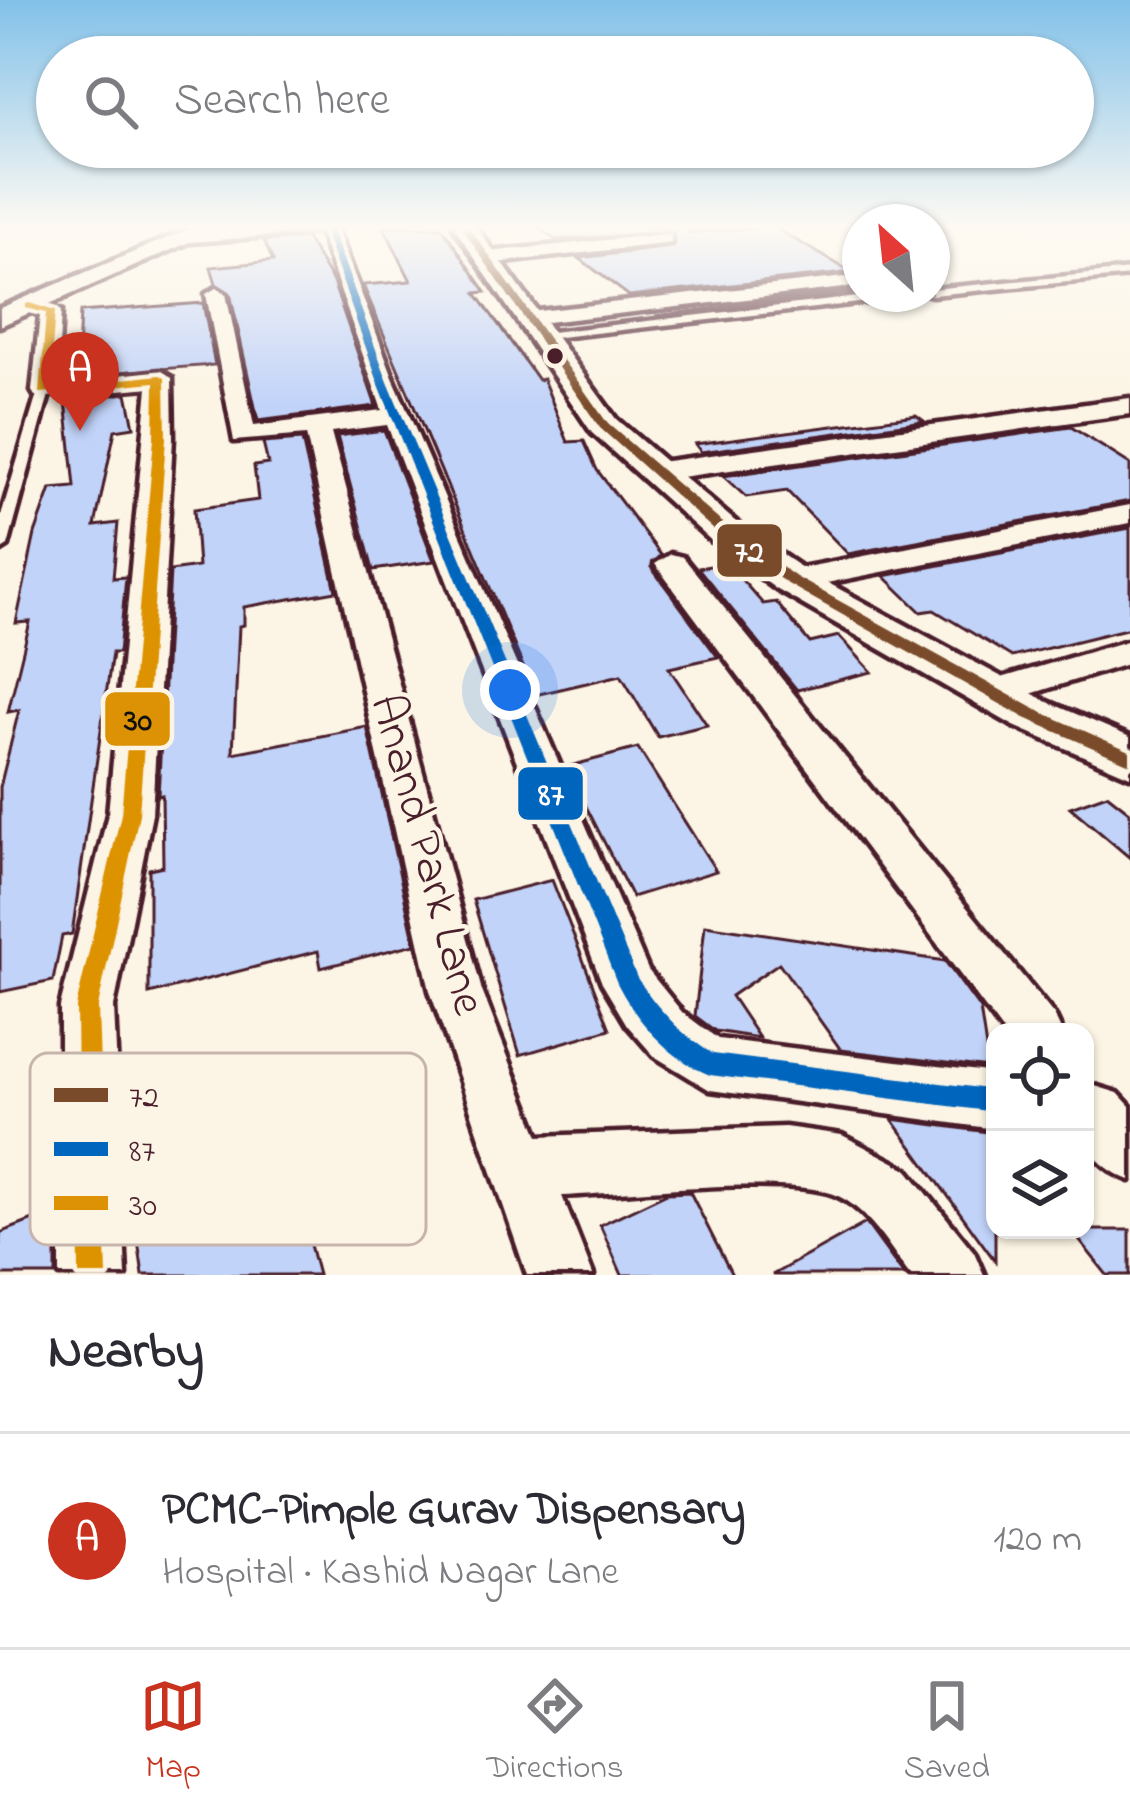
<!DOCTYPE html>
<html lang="en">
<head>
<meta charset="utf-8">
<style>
	body { margin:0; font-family:"Indie Flower",sans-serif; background:#f2f2f3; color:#2b2b33 }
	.controls { position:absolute; right:36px; bottom:36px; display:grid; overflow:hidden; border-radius:24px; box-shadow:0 3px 9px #0004 }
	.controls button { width:108px; height:108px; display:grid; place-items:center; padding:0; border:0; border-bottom:3px solid #e1e1e2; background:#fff; color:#2b2b33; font:60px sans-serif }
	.compass { position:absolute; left:842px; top:204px; width:108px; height:108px; border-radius:50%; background:#fff; box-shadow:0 3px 9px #0004; rotate:333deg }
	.you { position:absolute; left:510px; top:690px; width:42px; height:42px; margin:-30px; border:9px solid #fff; border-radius:50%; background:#1a73e8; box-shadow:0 0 0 18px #1a73e833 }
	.badge { display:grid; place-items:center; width:78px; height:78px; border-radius:50%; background:#c8321e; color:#fff; font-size:39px; font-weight:700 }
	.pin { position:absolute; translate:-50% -99px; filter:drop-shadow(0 3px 6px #0008) }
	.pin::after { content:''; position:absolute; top:63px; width:42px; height:36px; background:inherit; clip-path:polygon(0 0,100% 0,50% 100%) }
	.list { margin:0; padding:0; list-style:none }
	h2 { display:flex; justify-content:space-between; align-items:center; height:156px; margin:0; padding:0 48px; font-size:51px }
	h2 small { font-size:39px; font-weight:400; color:#7c7c81 }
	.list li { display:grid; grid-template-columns:78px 1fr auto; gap:36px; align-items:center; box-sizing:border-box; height:216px; padding:0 48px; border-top:3px solid #e1e1e2 }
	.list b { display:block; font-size:45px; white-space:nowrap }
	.list p { margin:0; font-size:39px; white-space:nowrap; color:#7c7c81 }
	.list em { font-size:39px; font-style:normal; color:#7c7c81 }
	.icon { flex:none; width:66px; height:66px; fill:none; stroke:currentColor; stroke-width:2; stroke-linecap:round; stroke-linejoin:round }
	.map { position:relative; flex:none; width:1130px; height:1275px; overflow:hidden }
	.search { position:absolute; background:#fff; box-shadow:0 3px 9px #0004; left:36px; right:36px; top:36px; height:132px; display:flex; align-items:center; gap:30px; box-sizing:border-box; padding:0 42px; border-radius:66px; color:#7c7c81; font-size:45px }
	.sheet { height:372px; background:#fff }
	nav { display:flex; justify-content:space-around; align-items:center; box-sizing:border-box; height:168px; border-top:3px solid #e1e1e2; background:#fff; font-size:33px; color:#7c7c81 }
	nav a { display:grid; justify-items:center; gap:6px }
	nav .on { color:#c8321e }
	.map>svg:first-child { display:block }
	.building { fill:#c1d3f9; stroke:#4a1f2b; stroke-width:3 }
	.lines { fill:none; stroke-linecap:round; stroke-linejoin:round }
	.service-casing { stroke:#4a1f2b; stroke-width:9 }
	.minor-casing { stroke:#4a1f2b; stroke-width:9 }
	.tertiary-casing { stroke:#4a1f2b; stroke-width:9 }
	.service { fill:#fcf5e5; fill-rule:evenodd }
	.minor { fill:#fcf5e5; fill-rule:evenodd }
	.tertiary { fill:#fcf5e5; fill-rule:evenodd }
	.bus-1-casing { stroke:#fcf5e5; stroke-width:9 }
	.bus-2-casing { stroke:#fcf5e5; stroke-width:9 }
	.bus-3-casing { stroke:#fcf5e5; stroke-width:9 }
	.bus-1 { fill:#7a4b2a; fill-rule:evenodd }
	.bus-2 { fill:#0065bd; fill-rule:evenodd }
	.bus-3 { fill:#dd9206; fill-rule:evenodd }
	.bus-dot { fill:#4a1f2b; stroke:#fcf5e5; stroke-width:4.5 }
	.labels { text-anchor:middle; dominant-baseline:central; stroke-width:9; stroke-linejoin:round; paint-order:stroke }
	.near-street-label { font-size:48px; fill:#4a1f2b; stroke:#fcf5e5 }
	.key { fill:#fcf5e5; stroke:#c7b5ad; stroke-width:3 }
	.key-label { font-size:33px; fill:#4a1f2b }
	.line-badge { stroke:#fcf5e5; stroke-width:4.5 }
	.badge-label { font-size:33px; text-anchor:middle; font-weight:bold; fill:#fff }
	.pale-badge-label { font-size:33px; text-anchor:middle; font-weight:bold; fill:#111 }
</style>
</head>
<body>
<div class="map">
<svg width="1130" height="1275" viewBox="0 0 1130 1275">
	<rect width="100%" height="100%" fill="#fcf5e5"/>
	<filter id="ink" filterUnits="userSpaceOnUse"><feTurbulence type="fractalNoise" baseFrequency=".00833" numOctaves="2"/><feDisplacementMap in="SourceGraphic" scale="24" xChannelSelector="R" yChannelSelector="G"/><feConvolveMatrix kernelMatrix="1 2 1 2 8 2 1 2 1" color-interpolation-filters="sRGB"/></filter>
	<g filter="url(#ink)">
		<g class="building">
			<polygon points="384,227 442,227 486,292 476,293 538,380 543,379 568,442 584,441 597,470 661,555 651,567 718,657 669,668 707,725 658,737 621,675 535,695 363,285 411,281"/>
			<polygon points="538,227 688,227 689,233 773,227 860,277 860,292 655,316 853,291 856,279 844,273 629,296 579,258 672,247 674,232 556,240"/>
			<polygon points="306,238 333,282 376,406 258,421 230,293 216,284 211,267 273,261 264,241"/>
			<polygon points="203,303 215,365 77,375 80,312"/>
			<polygon points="127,393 134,427 115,430 95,526 118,523 113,578 126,577 119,653 112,653 72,934 62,936 53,981 0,992 0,787 19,710 8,712 30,622 16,623 35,534 51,489 75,487 66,400"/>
			<polygon points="916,415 924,421 701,452 695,444"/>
			<polygon points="1071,427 1130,464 1130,501 848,554 787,491 746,497 723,476"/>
			<polygon points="384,430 434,561 373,570 337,436"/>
			<polygon points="302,440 336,591 244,607 244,625 239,626 233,753 367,727 415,944 321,968 318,951 149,994 149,869 163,866 162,795 158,796 170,571 198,567 194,509 258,500 254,466 268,464 263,443"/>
			<polygon points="1130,528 1130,628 1012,657 934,610 921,612 884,576"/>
			<polygon points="727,563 763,604 776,602 810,643 839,636 872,672 797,690 698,568"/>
			<polygon points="638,748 716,871 632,897 566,767"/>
			<polygon points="1107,794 1130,812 1130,858 1070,807"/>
			<polygon points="552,880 610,1029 520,1055 473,900"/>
			<polygon points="705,925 945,961 980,1009 989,1068 841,1050 779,963 731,996 759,1038 715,1031 695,1016"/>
			<polygon points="273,1105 318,1275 143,1275 127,1165"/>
			<polygon points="892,1119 995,1133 995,1261"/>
			<polygon points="690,1192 732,1275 622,1275 600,1225 667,1193"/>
			<polygon points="56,1211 56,1275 0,1275 0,1233"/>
			<polygon points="866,1223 904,1275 772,1275"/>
			<polygon points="1071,1230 1130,1230 1130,1275 1107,1275"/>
		</g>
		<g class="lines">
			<g class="service-casing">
				<g id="service">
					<polygon points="1130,270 1130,276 932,295 928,294 932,294 932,289"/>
					<polygon points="884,294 916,294 911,297 542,339 536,336 542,333"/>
					<polygon points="44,387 50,391 8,546 0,551 0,519 38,391"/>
				</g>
			</g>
			<g class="minor-casing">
				<g id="minor">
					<path d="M254,227h82l59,155 253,588 34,42 36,27 277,34v56l-285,-39 -56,-34 -27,-31 -25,-42 -215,-558 -56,7 151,559 57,145 246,-9 57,8 65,34 67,83 10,23h-74c-21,-28 -42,-67 -76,-81 -49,-19 -212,-1 -272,2l31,79h-66l-97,-284 -124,-556 -72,6 -28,-147 10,-6 10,6 28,132 128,-16 -62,-178 -129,10 -9,-5 9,-5z"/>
					<polygon points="665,234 671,235 671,243 487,264 478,258 487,252"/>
					<polygon points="845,277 852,279 852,287 529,324 518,318 529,312"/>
					<polygon points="29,300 61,311 57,382 160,371 172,378 173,438 152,814 114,1007 126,1275 60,1275 60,1007 108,814 148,387 35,396 32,391 40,315 19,306"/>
					<polygon points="1130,398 1130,414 652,481 638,472 652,463"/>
					<polygon points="1130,505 1130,523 791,590 774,580 791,570"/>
					<polygon points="671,554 683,557 1054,1015 1062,1032 1003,1032 655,564"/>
					<polygon points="1130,640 1130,663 995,705 981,702 976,693 981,684"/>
					<path d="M1085,1083l33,10 12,13v74c-51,-21 -45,-49 -45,-97z"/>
				</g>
			</g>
			<g class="tertiary-casing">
				<g id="tertiary">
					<polygon points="194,227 223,227 0,326 0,308"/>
					<polygon points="454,227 476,227 616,419 743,528 806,571 1048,702 1130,737 1130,776 1014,726 776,589 715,544 592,433"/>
				</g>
			</g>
			<use href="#service" class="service"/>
			<use href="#minor" class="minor"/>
			<use href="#tertiary" class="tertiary"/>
			<g class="bus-1-casing">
				<polygon id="bus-1" points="461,227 469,227 608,424 734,533 796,577 1037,710 1130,751 1130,764 1025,718 786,583 724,539 600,428"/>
			</g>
			<g class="bus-2-casing">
				<path id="bus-2" d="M323,227h8l57,155 249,596c21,31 44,57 76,76l282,36v22l-285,-37c-41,-17 -73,-53 -93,-92l-239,-601z"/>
			</g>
			<g class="bus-3-casing">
				<polygon id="bus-3" points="29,303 55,311 49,387 160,375 165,378 166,438 139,814 98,1007 107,1275 79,1275 76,1007 121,814 154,438 155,382 40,393 46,313 26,308 26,304"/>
			</g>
			<use href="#bus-1" class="bus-1"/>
			<use href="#bus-2" class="bus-2"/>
			<use href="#bus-3" class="bus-3"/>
		</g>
	</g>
	<linearGradient id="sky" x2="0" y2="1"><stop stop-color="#82c1e9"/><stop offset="0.56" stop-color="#fefaf3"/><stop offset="1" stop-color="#fefaf3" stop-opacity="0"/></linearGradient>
	<rect width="1130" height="405" fill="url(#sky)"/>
	<circle class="bus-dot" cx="555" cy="356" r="10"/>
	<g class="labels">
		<g class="near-street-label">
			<text transform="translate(426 855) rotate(75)">Anand Park Lane</text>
		</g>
	</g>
	<rect x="30" y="1053" width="396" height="192" rx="18" class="key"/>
	<rect x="54" y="1088" width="54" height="14" fill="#7a4b2a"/>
	<rect x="54" y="1142" width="54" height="14" fill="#0065bd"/>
	<rect x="54" y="1196" width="54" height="14" fill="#dd9206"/>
	<g class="key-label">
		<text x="129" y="1107">72</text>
		<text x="129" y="1161">87</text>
		<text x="129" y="1215">30</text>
	</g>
	<g class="line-badge">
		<rect x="715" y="522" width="69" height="57" rx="12" fill="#7a4b2a"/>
		<rect x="103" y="690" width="69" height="58" rx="12" fill="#dd9206"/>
		<rect x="516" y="765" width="69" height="57" rx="12" fill="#0065bd"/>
	</g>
	<g class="badge-label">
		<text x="749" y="562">72</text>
		<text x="551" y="805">87</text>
	</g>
	<g class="pale-badge-label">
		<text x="138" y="730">30</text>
	</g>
</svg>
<div class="controls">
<button><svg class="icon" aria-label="locate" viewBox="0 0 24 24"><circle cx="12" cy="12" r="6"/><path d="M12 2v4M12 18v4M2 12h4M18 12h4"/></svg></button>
<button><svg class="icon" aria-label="layers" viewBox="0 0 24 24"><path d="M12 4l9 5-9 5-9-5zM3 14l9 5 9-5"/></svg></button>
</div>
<svg class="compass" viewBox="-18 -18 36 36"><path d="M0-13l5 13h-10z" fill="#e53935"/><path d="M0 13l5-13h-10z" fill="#7c7c81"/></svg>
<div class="you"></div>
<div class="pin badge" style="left:80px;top:431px">A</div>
<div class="search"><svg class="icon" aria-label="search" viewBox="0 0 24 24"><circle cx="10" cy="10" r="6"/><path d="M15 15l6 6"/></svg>Search here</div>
</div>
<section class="sheet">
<h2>Nearby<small></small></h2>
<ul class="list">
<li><span class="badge">A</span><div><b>PCMC-Pimple Gurav Dispensary</b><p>Hospital · Kashid Nagar Lane</p></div><em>120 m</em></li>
</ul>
</section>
<nav>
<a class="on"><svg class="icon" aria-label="map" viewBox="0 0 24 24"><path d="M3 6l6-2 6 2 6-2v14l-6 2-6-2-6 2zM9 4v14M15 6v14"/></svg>Map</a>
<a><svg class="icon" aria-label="directions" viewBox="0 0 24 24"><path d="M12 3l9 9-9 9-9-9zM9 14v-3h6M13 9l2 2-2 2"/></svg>Directions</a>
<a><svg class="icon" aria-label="saved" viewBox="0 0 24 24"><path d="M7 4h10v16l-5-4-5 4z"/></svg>Saved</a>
</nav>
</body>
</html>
